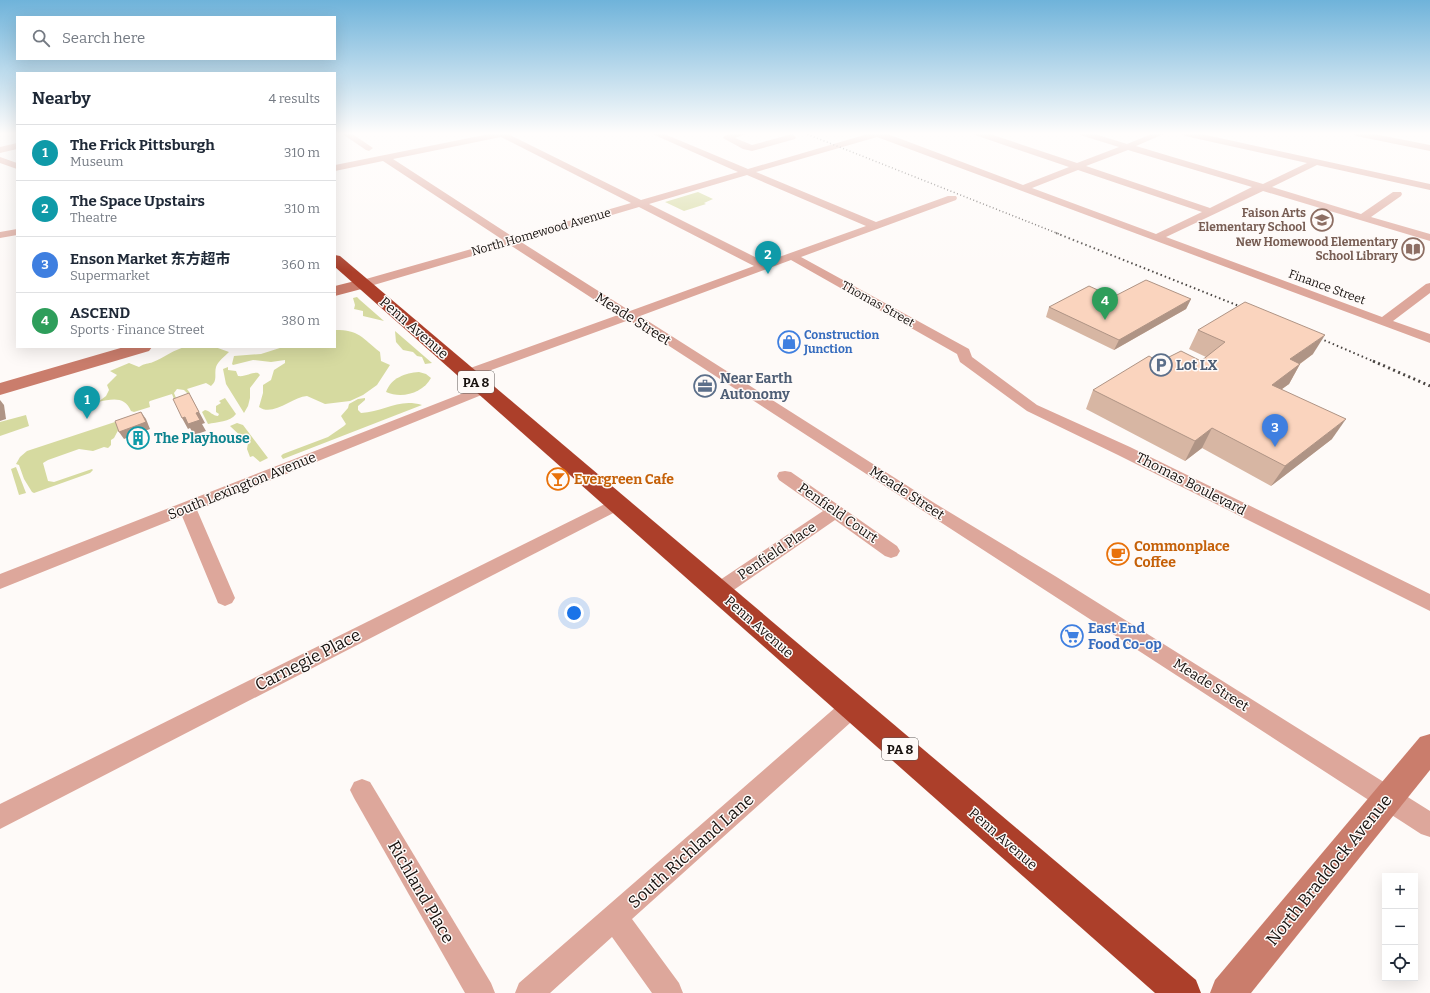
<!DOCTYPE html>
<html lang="en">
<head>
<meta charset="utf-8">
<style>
	body { margin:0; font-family:Bitter,"Noto Sans SC",serif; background:#f6f6f7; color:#1f2937 }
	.controls { position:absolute; right:12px; bottom:12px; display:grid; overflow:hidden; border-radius:0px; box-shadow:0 4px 16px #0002 }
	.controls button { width:36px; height:36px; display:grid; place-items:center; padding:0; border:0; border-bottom:1px solid #e0e1e3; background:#fff; color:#1f2937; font:20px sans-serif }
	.you { position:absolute; left:574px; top:613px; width:14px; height:14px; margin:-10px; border:3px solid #fff; border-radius:50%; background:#1a73e8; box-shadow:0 0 0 6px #1a73e833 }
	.badge { display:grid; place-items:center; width:26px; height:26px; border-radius:50%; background:#1655a6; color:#fff; font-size:13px; font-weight:700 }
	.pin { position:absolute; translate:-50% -33px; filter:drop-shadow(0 1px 2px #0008) }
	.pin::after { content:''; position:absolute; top:21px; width:14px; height:12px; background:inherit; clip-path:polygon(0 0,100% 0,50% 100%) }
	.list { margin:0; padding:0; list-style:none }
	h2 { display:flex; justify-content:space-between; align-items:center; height:52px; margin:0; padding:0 16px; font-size:17px }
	h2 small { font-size:13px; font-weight:400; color:#747a83 }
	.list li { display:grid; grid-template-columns:26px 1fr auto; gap:12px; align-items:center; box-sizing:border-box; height:56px; padding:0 16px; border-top:1px solid #e0e1e3 }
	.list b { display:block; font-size:15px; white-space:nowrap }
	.list p { margin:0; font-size:13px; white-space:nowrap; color:#747a83 }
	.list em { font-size:13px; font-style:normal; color:#747a83 }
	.icon { flex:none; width:22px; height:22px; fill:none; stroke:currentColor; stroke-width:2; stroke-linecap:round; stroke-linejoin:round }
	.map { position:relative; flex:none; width:1430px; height:993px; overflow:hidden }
	.search { position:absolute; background:#fff; box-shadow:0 4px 16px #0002; left:16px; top:16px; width:320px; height:44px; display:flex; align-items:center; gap:10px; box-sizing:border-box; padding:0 14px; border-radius:0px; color:#747a83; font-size:15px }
	.panel { position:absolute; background:#fff; box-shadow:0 4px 16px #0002; left:16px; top:72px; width:320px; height:276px; border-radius:0px }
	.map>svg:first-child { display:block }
	.green { fill:#d6daa0 }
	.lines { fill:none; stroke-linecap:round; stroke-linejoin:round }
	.street { fill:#dda79b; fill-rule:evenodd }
	.secondary { fill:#ca7d6c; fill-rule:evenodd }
	.highway { fill:#ac3f2a; fill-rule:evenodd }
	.rail-far2 { stroke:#494441; stroke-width:1.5; stroke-dasharray:1 2.5; stroke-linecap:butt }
	.rail-far1 { stroke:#494441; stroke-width:2; stroke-dasharray:1.5 3; stroke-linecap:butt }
	.rail { stroke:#494441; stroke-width:3; stroke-dasharray:2 3.5; stroke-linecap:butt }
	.wall { fill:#d7b6a3 }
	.shaded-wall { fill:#af9485 }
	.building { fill:#fad4be; stroke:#af9485 }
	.labels { text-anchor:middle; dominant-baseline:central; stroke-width:3; stroke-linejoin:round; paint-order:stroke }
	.far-education-label { font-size:12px; font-weight:bold; fill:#785e54; stroke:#fefaf8; text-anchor:end }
	.far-street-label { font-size:12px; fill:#17110e; stroke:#fefaf8 }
	.far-shop-label { font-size:12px; font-weight:bold; fill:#366cbe; stroke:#fefaf8; text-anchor:start }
	.shield { fill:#fefaf8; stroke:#5c5754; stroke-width:1 }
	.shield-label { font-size:13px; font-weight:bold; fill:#17110e }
	.street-label { font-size:14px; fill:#17110e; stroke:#fefaf8 }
	.service-label { font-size:14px; font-weight:bold; fill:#4e5e75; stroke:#fefaf8; text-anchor:start }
	.culture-label { font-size:14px; font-weight:bold; fill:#0d838f; stroke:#fefaf8; text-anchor:start }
	.food-label { font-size:14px; font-weight:bold; fill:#c56008; stroke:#fefaf8; text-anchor:start }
	.shop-label { font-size:14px; font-weight:bold; fill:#366cbe; stroke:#fefaf8; text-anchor:start }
	.near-street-label { font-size:17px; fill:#17110e; stroke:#fefaf8 }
</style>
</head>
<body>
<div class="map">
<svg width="1430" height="993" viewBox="0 0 1430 993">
	<rect width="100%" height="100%" fill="#fefaf8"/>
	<g class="green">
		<polygon points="698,192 713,199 704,203 706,204 684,211 665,202"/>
		<polygon points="357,297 360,300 384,321 363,316 363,311 354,309 355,305 353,298"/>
		<path d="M335,330c25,0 27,8 45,22l1,9 9,4 -13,20 -14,10 -13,6 -25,3 -18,-8c-15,1 -34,21 -48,11l4,-14v-8l8,-5 3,-10 11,-7v-3l-14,2 -18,-2 -20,5 -1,-1 2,-8 27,-2 22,-7h52z"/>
		<polygon points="395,331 432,363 425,364 422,357 417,356 413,352 403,350 396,342"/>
		<path d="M186,347h29l14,5c-4,4 -11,9 -13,15 -2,8 2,13 -5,19l-5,-3 -19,6 3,4 -2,1 -4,-4 -7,-1 -3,4 2,5 -2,1 -2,-5 -22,7 -1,1 1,5 -16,5 -3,-1c-6,-15 -19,-12 -33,-9l8,-6 3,-6 -2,-5 10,-10 -7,-4 19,-8 10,4c6,-4 9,-3 14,-5 11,-4 21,-13 33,-15z"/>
		<path d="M228,367v3l8,1 2,5c8,1 14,-4 20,-3l2,2 -10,13v10l-2,8 -4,7 -18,-29 -3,-15z"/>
		<path d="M419,372l7,2 5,4c-8,15 -29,21 -45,14 5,-14 19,-19 33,-20z"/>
		<path d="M225,398l11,16c-6,8 -19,8 -28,10l-6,-12 3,-2c5,1 8,6 13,6l1,-2 -3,-2v-6l5,-3 -2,-2z"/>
		<path d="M365,398v2l-7,6v4l3,3c23,-1 37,-15 61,-8l-139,54 -2,-3 2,-2 45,-17 16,-11 2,-2 -5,-8 7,-8 1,-4 9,-5z"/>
		<polygon points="26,415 29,426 0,436 0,422"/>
		<polygon points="124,419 114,438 111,440 111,445 108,448 104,447 93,451 79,449 48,460 43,463 48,481 54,482 92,469 93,470 90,473 34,493 32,492 24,479 19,465 16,464 20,457 27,451"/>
		<polygon points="237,423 243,425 268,458 260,462 253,456 250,457 247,449 248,443 230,426"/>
		<polygon points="16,467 26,493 19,495 11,469"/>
	</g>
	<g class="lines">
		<g class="street">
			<polygon points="341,133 351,133 373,148 369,151 366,150"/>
			<path d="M494,133h17l-1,2 131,65 97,-28 -88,-39h12l86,36 123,-36h14l138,52 46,-18 -94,-32 -1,-2h13l90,30 42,-16 -39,-12 -1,-2h13l35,11 27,-11h12l-30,13 127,38 44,-21 -122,-27 -4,-3h16l233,51v6l-113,-25 -45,22 89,27 32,-22h8l1,2 -1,2 -30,21 59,17v7l-167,-50 -97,46 216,80 44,-33 4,-1v10l-37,28 37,13v9l-553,-206 -121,35 120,50 72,-26h8l1,2 -1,2 -155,57 168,92 3,8 65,48 93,42 300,147v17l-312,-156 -91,-44 -67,-49 -3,-8 -166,-94 -151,56 296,188 119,72 375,235v26l-9,-3 -792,-514 -157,57 -5,1 -5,-1 -2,-3 2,-3 156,-56 -108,-70 -143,42h-8l-2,-3 2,-3 144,-41 -120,-79 -48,10v-6zM501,137l130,66 -118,34 -120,-78zM1128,150l124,37 -42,21 -124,-42zM1078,170l124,42 -46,22 -124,-46zM747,175l119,51 -101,36 -116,-58zM639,207l115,59 -124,45 -109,-69z"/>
			<polygon points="734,133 748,133 735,138 752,145 792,134 796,137 795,139 752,151 743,149 723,138 724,136"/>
			<polygon points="1352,133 1369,133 1430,145 1430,151 1356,136"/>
			<polygon points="17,143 17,149 0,153 0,147"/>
			<polygon points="0,157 17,163 17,169 0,163"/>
			<polygon points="17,229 17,235 0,238 0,232"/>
			<polygon points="484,385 489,386 491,389 489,392 197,510 235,598 232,603 225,606 218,603 182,516 0,589 0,574"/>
			<polygon points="785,471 791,472 897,546 900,551 897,556 891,558 885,556 835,520 725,596 718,598 711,596 708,591 711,586 823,511 779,480 777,476 779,472"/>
			<polygon points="617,498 623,500 626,504 623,508 0,829 0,804"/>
			<polygon points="852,697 860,700 863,707 860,714 632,919 679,983 683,993 652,993 612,937 550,993 515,993 519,983 844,700"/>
			<polygon points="362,779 370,782 491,983 495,993 465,993 354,798 350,790 354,782"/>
		</g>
		<g class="secondary">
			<polygon points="363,279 369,281 371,284 369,287 335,296 335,286"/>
			<polygon points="124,347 152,347 149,351 0,395 0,383"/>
			<polygon points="1430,734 1430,770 1251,993 1210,993 1215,980 1420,737"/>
		</g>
		<polygon class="highway" points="335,255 340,256 1196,980 1201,993 1155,993 335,267"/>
		<polyline class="rail-far2" points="804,133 1059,234"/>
		<g class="rail-far1">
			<polyline points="1056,233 1249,310"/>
			<polyline points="1312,335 1375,362"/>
		</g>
		<polyline class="rail" points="1373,361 1430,386"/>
	</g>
	<g class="wall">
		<polygon points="1113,297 1191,299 1186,309 1114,350 1046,317 1049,307"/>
		<polygon points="1198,330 1313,354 1300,364 1289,384 1282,389 1332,439 1271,486 1202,448 1185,461 1086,409 1093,390 1159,362 1201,361 1206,357 1189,349"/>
	</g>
	<g class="shaded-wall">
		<polygon points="1191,299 1186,309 1114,350 1119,340"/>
		<polygon points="1325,335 1313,354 1279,379 1290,359"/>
		<polygon points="1300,364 1289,384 1261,404 1272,385"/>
		<polygon points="189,393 205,423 202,424 206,431 194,435 190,428 188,429 182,418 196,413"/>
		<polygon points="0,400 4,405 6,419 0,421"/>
		<polygon points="141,412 146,419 150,429 124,439 119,432"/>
		<polygon points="1346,419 1332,439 1271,486 1285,466"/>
		<polygon points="1212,428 1202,448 1185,461 1195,441"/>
	</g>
	<g class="building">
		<polygon points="1146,280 1191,299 1119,340 1049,307 1089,286 1113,297"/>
		<polygon points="1245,302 1325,335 1290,359 1300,364 1272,385 1346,419 1285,466 1212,428 1195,441 1093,390 1149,356 1159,362 1181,351 1201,361 1225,342 1198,330"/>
		<polygon points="189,393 199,412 196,413 200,420 188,424 185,417 182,418 173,399"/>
		<polygon points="141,412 146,422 119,432 115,421"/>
	</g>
	<linearGradient id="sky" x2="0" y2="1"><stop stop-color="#6fb3da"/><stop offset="0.49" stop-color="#fffdfc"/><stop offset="1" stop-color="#fffdfc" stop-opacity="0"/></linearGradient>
	<rect width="1430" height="272" fill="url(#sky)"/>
	<defs>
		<g id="school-ring" transform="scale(1.15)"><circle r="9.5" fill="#fefaf8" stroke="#8d6e63" stroke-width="1.5"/><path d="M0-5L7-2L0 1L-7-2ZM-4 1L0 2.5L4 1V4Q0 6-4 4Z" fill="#8d6e63"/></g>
		<g id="library-ring" transform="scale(1.15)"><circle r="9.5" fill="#fefaf8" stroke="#8d6e63" stroke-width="1.5"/><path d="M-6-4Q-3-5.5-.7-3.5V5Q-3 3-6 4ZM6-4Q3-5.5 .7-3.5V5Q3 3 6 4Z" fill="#8d6e63"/></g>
		<g id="shop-ring" transform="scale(1.15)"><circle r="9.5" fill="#fefaf8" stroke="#3f7fe0" stroke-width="1.5"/><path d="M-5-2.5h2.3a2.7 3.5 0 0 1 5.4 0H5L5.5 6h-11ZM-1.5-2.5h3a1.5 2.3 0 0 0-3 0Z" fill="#3f7fe0"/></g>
		<g id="parking-ring" transform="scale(1.15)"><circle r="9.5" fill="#fefaf8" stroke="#5c6f8a" stroke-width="1.5"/><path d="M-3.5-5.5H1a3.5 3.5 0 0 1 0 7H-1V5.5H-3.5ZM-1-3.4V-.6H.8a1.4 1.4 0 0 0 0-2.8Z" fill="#5c6f8a"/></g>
		<g id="office-ring" transform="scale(1.15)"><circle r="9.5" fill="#fefaf8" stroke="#5c6f8a" stroke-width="1.5"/><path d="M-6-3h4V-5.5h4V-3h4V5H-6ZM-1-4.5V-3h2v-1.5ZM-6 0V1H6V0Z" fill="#5c6f8a"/></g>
		<g id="building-ring" transform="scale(1.15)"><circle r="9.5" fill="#fefaf8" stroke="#0f9aa8" stroke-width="1.5"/><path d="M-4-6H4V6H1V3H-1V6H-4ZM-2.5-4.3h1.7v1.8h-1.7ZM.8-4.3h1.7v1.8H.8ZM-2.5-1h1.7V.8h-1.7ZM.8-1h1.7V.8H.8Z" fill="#0f9aa8"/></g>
		<g id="bar-ring" transform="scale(1.15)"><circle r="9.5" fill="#fefaf8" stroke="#e8710a" stroke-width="1.5"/><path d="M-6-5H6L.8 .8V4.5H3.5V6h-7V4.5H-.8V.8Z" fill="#e8710a"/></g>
		<g id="cafe-ring" transform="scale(1.15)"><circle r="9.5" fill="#fefaf8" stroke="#e8710a" stroke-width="1.5"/><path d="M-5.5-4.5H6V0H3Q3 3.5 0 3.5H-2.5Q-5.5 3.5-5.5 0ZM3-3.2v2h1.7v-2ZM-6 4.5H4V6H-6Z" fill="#e8710a"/></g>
		<g id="supermarket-ring" transform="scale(1.15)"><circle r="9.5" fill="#fefaf8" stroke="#3f7fe0" stroke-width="1.5"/><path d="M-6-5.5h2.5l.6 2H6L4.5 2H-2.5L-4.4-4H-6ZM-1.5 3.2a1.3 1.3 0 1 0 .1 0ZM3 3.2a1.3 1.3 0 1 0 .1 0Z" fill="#3f7fe0"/></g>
	</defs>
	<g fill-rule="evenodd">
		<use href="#school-ring" x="1322" y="220"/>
		<use href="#library-ring" x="1413" y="249"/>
		<use href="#shop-ring" x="789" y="342"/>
		<use href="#parking-ring" x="1161" y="365"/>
		<use href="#office-ring" x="705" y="386"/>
		<use href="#building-ring" x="138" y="438"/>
		<use href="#bar-ring" x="558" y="479"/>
		<use href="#cafe-ring" x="1118" y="554"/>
		<use href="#supermarket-ring" x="1072" y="636"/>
	</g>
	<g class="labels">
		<g class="far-education-label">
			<text x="1306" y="213">Faison Arts<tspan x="1306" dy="14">Elementary School</tspan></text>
			<text x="1398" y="242">New Homewood Elementary<tspan x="1398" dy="14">School Library</tspan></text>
		</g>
		<g class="far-street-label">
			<text transform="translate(541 232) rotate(-16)">North Homewood Avenue</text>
			<text transform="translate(1327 287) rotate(20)">Finance Street</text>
			<text transform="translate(878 304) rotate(29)">Thomas Street</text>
		</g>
		<g class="far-shop-label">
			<text x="804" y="335">Construction<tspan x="804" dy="14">Junction</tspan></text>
		</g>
		<g class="shield">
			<rect x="458" y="371" width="36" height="22" rx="3"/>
			<rect x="882" y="738" width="36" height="22" rx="3"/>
		</g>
		<g class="shield-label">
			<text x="476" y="382">PA 8</text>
			<text x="900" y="749">PA 8</text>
		</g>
		<g class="street-label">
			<text transform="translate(633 319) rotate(32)">Meade Street</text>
			<text transform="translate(414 328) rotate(41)">Penn Avenue</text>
			<text transform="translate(1191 484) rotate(27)">Thomas Boulevard</text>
			<text transform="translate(242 486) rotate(-22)">South Lexington Avenue</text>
			<text transform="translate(907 493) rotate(33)">Meade Street</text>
			<text transform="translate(838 513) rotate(35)">Penfield Court</text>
			<text transform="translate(777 551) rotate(-34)">Penfield Place</text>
			<text transform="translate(759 627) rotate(41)">Penn Avenue</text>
			<text transform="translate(1211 685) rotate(32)">Meade Street</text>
			<text transform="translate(1003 839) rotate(41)">Penn Avenue</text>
		</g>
		<g class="service-label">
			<text x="1176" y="365">Lot LX</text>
			<text x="720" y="378">Near Earth<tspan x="720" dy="16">Autonomy</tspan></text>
		</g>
		<g class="culture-label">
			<text x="154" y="438">The Playhouse</text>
		</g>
		<g class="food-label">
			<text x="574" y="479">Evergreen Cafe</text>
			<text x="1134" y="546">Commonplace<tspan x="1134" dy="16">Coffee</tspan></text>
		</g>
		<g class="shop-label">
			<text x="1088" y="628">East End<tspan x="1088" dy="16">Food Co-op</tspan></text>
		</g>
		<g class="near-street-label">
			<text transform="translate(308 660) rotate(-27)">Carnegie Place</text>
			<text transform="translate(691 851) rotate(-42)">South Richland Lane</text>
			<text transform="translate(1329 870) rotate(-51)">North Braddock Avenue</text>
			<text transform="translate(421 892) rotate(60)">Richland Place</text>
		</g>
	</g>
</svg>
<div class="controls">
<button>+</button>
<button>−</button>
<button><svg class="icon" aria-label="locate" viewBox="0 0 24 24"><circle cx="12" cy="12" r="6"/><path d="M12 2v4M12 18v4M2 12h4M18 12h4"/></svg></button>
</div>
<div class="you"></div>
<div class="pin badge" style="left:87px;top:419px;background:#0f9aa8">1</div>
<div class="pin badge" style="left:768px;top:274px;background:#0f9aa8">2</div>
<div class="pin badge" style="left:1275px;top:447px;background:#3f7fe0">3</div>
<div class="pin badge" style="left:1105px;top:320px;background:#2e9e5b">4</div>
<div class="search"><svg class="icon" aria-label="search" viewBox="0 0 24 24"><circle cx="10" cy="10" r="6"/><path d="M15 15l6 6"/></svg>Search here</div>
<section class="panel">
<h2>Nearby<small>4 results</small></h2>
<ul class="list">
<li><span class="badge" style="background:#0f9aa8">1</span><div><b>The Frick Pittsburgh</b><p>Museum</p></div><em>310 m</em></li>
<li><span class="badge" style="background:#0f9aa8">2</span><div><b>The Space Upstairs</b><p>Theatre</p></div><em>310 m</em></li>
<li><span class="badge" style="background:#3f7fe0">3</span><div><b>Enson Market 东方超市</b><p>Supermarket</p></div><em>360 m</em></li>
<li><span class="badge" style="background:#2e9e5b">4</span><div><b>ASCEND</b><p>Sports · Finance Street</p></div><em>380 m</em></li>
</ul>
</section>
</div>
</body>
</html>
